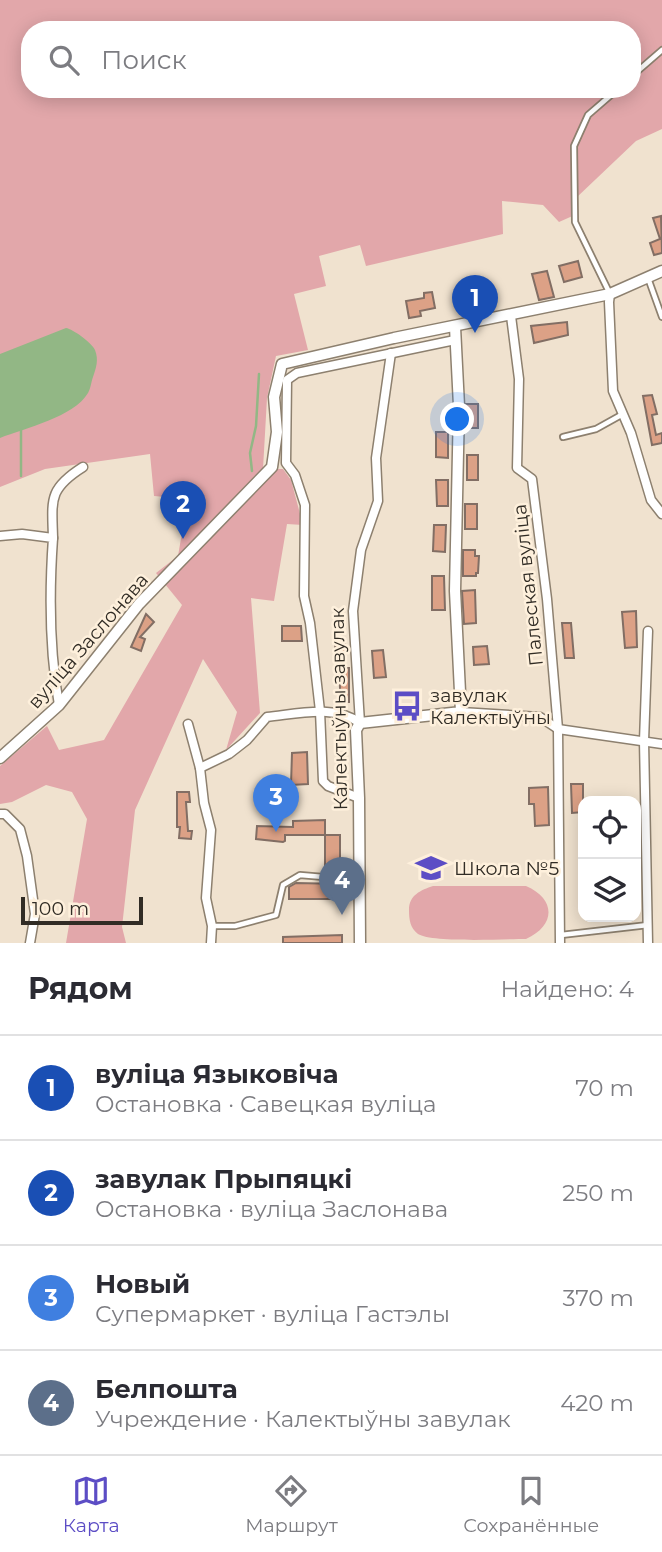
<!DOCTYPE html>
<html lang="ru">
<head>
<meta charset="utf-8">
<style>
	body { margin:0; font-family:Montserrat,sans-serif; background:#f7f7f7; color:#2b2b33 }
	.controls { position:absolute; right:21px; bottom:21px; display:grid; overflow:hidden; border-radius:14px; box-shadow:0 4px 18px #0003 }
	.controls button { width:63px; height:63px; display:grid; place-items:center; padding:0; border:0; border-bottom:2px solid #e1e1e2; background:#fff; color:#2b2b33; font:35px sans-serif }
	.scale { position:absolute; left:21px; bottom:18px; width:122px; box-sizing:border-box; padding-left:7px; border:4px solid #312c25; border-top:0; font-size:19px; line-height:24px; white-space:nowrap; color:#312c25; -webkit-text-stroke:5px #fef0dc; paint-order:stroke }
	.you { position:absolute; left:458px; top:420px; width:24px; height:24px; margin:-18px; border:5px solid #fff; border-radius:50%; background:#1a73e8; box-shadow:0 0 0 10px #1a73e833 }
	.badge { display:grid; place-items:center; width:46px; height:46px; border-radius:50%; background:#5c4dc5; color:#fff; font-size:23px; font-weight:700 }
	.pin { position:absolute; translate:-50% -58px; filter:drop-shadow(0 2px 4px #0008) }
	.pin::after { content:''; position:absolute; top:37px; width:24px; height:21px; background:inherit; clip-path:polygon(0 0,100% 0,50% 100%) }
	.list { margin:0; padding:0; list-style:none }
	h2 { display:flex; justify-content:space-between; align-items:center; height:91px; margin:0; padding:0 28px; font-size:30px }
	h2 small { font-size:23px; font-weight:400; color:#7c7c81 }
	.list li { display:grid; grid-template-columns:46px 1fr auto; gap:21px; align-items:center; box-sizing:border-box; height:105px; padding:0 28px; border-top:2px solid #e1e1e2 }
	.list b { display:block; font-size:26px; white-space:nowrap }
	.list p { margin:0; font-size:23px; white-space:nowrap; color:#7c7c81 }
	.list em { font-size:23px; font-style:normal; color:#7c7c81 }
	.icon { flex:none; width:38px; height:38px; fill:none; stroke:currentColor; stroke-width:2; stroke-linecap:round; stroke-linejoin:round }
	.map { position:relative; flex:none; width:662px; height:943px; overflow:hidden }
	.search { position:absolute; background:#fff; box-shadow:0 4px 18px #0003; left:21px; right:21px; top:21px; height:77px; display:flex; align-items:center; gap:18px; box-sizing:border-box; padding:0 24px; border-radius:28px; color:#7c7c81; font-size:26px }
	.sheet { height:511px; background:#fff }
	nav { display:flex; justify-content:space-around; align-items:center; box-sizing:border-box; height:98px; border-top:2px solid #e1e1e2; background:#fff; font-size:19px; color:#7c7c81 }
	nav a { display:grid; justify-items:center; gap:4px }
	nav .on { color:#5c4dc5 }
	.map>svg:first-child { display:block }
	.green { fill:#e2a7aa; fill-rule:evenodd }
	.water { fill:#92b785 }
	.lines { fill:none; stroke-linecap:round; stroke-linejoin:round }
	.stream { stroke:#92b785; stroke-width:2.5 }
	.building { fill:#dca186; stroke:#826e64; stroke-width:2 }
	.service-casing { stroke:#8d806f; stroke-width:8 }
	.minor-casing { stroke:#8d806f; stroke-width:11 }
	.tertiary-casing { stroke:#8d806f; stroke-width:13 }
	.service { stroke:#fff; stroke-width:4.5 }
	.minor { stroke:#fff; stroke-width:8 }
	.tertiary { stroke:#fff; stroke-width:10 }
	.labels { text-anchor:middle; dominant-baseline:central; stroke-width:5; stroke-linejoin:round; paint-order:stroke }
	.street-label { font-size:19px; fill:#312c25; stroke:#fef0dc }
	.poi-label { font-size:19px; fill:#312c25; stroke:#fef0dc; text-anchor:start }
</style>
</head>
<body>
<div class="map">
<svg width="662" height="943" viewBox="0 0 662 943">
	<rect width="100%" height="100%" fill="#f0e2cf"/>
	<g class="green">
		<path d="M0,0h662v129l-26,12 -60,57 1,16 -18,8 -16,-17 -41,-4 1,33 -137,32 -6,-21 -41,11 7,30 -32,8 14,56 -32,6 -9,42 -4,71h20l8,11 12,45 -16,-1 -13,77 -23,-3 9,115 -34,37 11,-38 -34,-53 -68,151 -13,117 4,16h-60l21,-124 -15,-27 -26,-7 -34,17 -12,2v-38l47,-40 12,24 45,-10 78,-135 -26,-32 22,-17 7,-41 -6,-2 1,-7 -4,-2v-6l-22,-2 -4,-42 -105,15 -45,18zM30,30h602v59h-602z"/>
		<path d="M433,886h93c30,13 30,39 0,53 -20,0 -94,4 -108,-5 -8,-6 -9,-15 -9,-24 0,-15 12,-20 24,-24z"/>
	</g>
	<path class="water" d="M66,328c7,1 26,15 29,22 4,10 1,18 -2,27 -2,5 -2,11 -5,16 -14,24 -63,35 -88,45v-84z"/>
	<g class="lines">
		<g class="stream">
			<polyline points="252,471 250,453 256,426 259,374"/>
			<polyline points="21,476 21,430"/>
		</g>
	</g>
	<g class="building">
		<polygon points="661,216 662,253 654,255 650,243 660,239 653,218"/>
		<polygon points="578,261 582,277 564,282 559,266"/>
		<polygon points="547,271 554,297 539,300 532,274"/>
		<polygon points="432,292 435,308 420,311 421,316 409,318 406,301 424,298 424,293"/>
		<polygon points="567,322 568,335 534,343 531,326"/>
		<polygon points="652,395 657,414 652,415 656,435 662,433 662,443 652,445 643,396"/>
		<rect x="466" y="404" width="12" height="24"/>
		<polygon points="436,432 448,432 448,458 436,457"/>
		<rect x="467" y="455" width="11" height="25"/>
		<polygon points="436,480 448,480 448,506 437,506"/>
		<rect x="465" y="504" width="12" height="25"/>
		<polygon points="434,525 446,525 445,552 433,551"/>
		<polygon points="463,550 475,550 475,556 479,556 478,573 476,573 476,576 463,576"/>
		<polygon points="432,576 444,576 445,610 432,610"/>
		<polygon points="475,590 476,623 464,624 462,591"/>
		<polygon points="636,611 637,647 625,648 622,612"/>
		<polygon points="146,614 154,622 140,637 145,639 141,651 131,647"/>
		<polygon points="562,623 571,623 574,658 565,658"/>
		<polygon points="282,626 301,626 302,641 282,641"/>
		<polygon points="335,644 345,644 346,668 349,668 349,702 338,702 340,689 339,657 336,657"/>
		<polygon points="487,646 489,664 474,665 473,647"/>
		<polygon points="383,650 386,677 374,678 372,651"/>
		<polygon points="307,752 308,784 291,785 292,753"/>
		<polygon points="571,784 583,784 583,812 572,813"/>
		<polygon points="548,787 549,825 535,826 534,804 529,804 529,788"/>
		<polygon points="177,792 189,792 190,802 186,802 188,831 192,831 191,839 179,838 180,827 177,827"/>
		<polygon points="325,820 325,835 285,835 285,841 283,842 256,839 257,826 293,827 293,821"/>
		<rect x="325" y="835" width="15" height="30"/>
		<polygon points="296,883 342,884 341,899 289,899 289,887"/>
		<polygon points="342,935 342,943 283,943 283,937"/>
	</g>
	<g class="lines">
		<g class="service-casing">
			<g id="service">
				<polyline points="632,76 662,50"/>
				<polyline points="648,278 662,317"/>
				<polyline points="610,294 575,222 574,146 588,115 618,89"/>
				<polyline points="563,437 596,429 623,414"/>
				<polyline points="213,926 235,926 276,915 283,885 300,875 359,880"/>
				<polyline points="561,935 648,925"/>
			</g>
		</g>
		<g class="minor-casing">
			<g id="minor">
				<polyline points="610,294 609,302 613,391 631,433 651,500 662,514"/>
				<polyline points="511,316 519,379 517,468 532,479 547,599 558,729 560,943"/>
				<path d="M0,536l22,-2 31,4c-4,57 -4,111 6,167"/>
				<path d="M53,538c-1,-38 -5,-49 30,-71"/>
				<polyline points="461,712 540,717 558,729 662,744"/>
				<polyline points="360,723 353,611 361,550 378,501 376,458 391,353"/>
				<polyline points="188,724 200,768 204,803 211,830 206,898 212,926 211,943"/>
				<path d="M200,768l29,-14 18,-14 20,-23c30,-3 67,-13 93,6"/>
				<polyline points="359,798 328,786 323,781 320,711 310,623 304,596 305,505 295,475 286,463 287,380 297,373 455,340"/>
				<polyline points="0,814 5,814 20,829 27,856 35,914 30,943"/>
				<polyline points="648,943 644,741 648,631"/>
			</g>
		</g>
		<g class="tertiary-casing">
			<g id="tertiary">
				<polyline points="0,758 59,705 139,604 272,467 277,432 274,397 282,364 394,338 610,294 662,271"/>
				<polyline points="360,943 359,798 356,730 360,723 461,712 455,591 459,406 455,327"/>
			</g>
		</g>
		<use href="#service" class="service"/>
		<use href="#minor" class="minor"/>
		<use href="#tertiary" class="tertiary"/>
	</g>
	<defs>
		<g id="bus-bare" transform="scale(2.415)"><path d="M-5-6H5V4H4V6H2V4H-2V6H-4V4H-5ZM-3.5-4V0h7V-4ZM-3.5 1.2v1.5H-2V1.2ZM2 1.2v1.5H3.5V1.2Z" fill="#5c4dc5" stroke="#fef0dc" stroke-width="2.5" paint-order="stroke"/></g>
		<g id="school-bare" transform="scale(2.415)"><path d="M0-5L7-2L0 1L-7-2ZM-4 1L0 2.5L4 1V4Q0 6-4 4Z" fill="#5c4dc5" stroke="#fef0dc" stroke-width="2.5" paint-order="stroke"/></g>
	</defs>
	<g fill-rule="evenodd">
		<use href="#bus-bare" x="407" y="706"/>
		<use href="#school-bare" x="431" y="868"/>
	</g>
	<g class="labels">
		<g class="street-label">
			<text transform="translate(528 585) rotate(-96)">Палеская вуліца</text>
			<text transform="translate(88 641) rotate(-49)">вуліца Заслонава</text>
			<text transform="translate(339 709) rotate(-91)">Калектыўны завулак</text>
		</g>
		<g class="poi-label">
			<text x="430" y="695">завулак<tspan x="430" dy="22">Калектыўны</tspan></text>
			<text x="454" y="868">Школа №5</text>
		</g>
	</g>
</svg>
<div class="controls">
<button><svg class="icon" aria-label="locate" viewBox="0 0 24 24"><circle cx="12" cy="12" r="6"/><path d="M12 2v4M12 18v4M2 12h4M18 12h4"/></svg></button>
<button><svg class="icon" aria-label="layers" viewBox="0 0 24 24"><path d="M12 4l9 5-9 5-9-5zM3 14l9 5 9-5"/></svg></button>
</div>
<div class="scale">100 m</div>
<div class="you"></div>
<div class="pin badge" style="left:475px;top:333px;background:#1a4fb4">1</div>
<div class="pin badge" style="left:183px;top:539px;background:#1a4fb4">2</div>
<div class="pin badge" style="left:276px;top:832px;background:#3f7fe0">3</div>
<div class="pin badge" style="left:342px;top:915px;background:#5c6f8a">4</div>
<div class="search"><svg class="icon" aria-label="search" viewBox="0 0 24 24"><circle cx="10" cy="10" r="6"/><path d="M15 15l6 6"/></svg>Поиск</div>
</div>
<section class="sheet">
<h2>Рядом<small>Найдено: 4</small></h2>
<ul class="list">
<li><span class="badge" style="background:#1a4fb4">1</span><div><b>вуліца Языковіча</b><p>Остановка · Савецкая вуліца</p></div><em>70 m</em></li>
<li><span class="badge" style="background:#1a4fb4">2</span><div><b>завулак Прыпяцкі</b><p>Остановка · вуліца Заслонава</p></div><em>250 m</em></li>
<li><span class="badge" style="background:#3f7fe0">3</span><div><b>Новый</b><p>Супермаркет · вуліца Гастэлы</p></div><em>370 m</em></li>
<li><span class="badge" style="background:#5c6f8a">4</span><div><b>Белпошта</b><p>Учреждение · Калектыўны завулак</p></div><em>420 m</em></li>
</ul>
</section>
<nav>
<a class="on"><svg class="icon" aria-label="map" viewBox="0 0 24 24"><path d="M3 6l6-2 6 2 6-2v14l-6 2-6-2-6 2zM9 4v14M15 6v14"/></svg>Карта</a>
<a><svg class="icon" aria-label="directions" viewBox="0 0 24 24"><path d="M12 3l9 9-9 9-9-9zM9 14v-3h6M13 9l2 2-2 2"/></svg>Маршрут</a>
<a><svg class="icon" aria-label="saved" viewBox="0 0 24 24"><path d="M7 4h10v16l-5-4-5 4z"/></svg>Сохранённые</a>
</nav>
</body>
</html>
